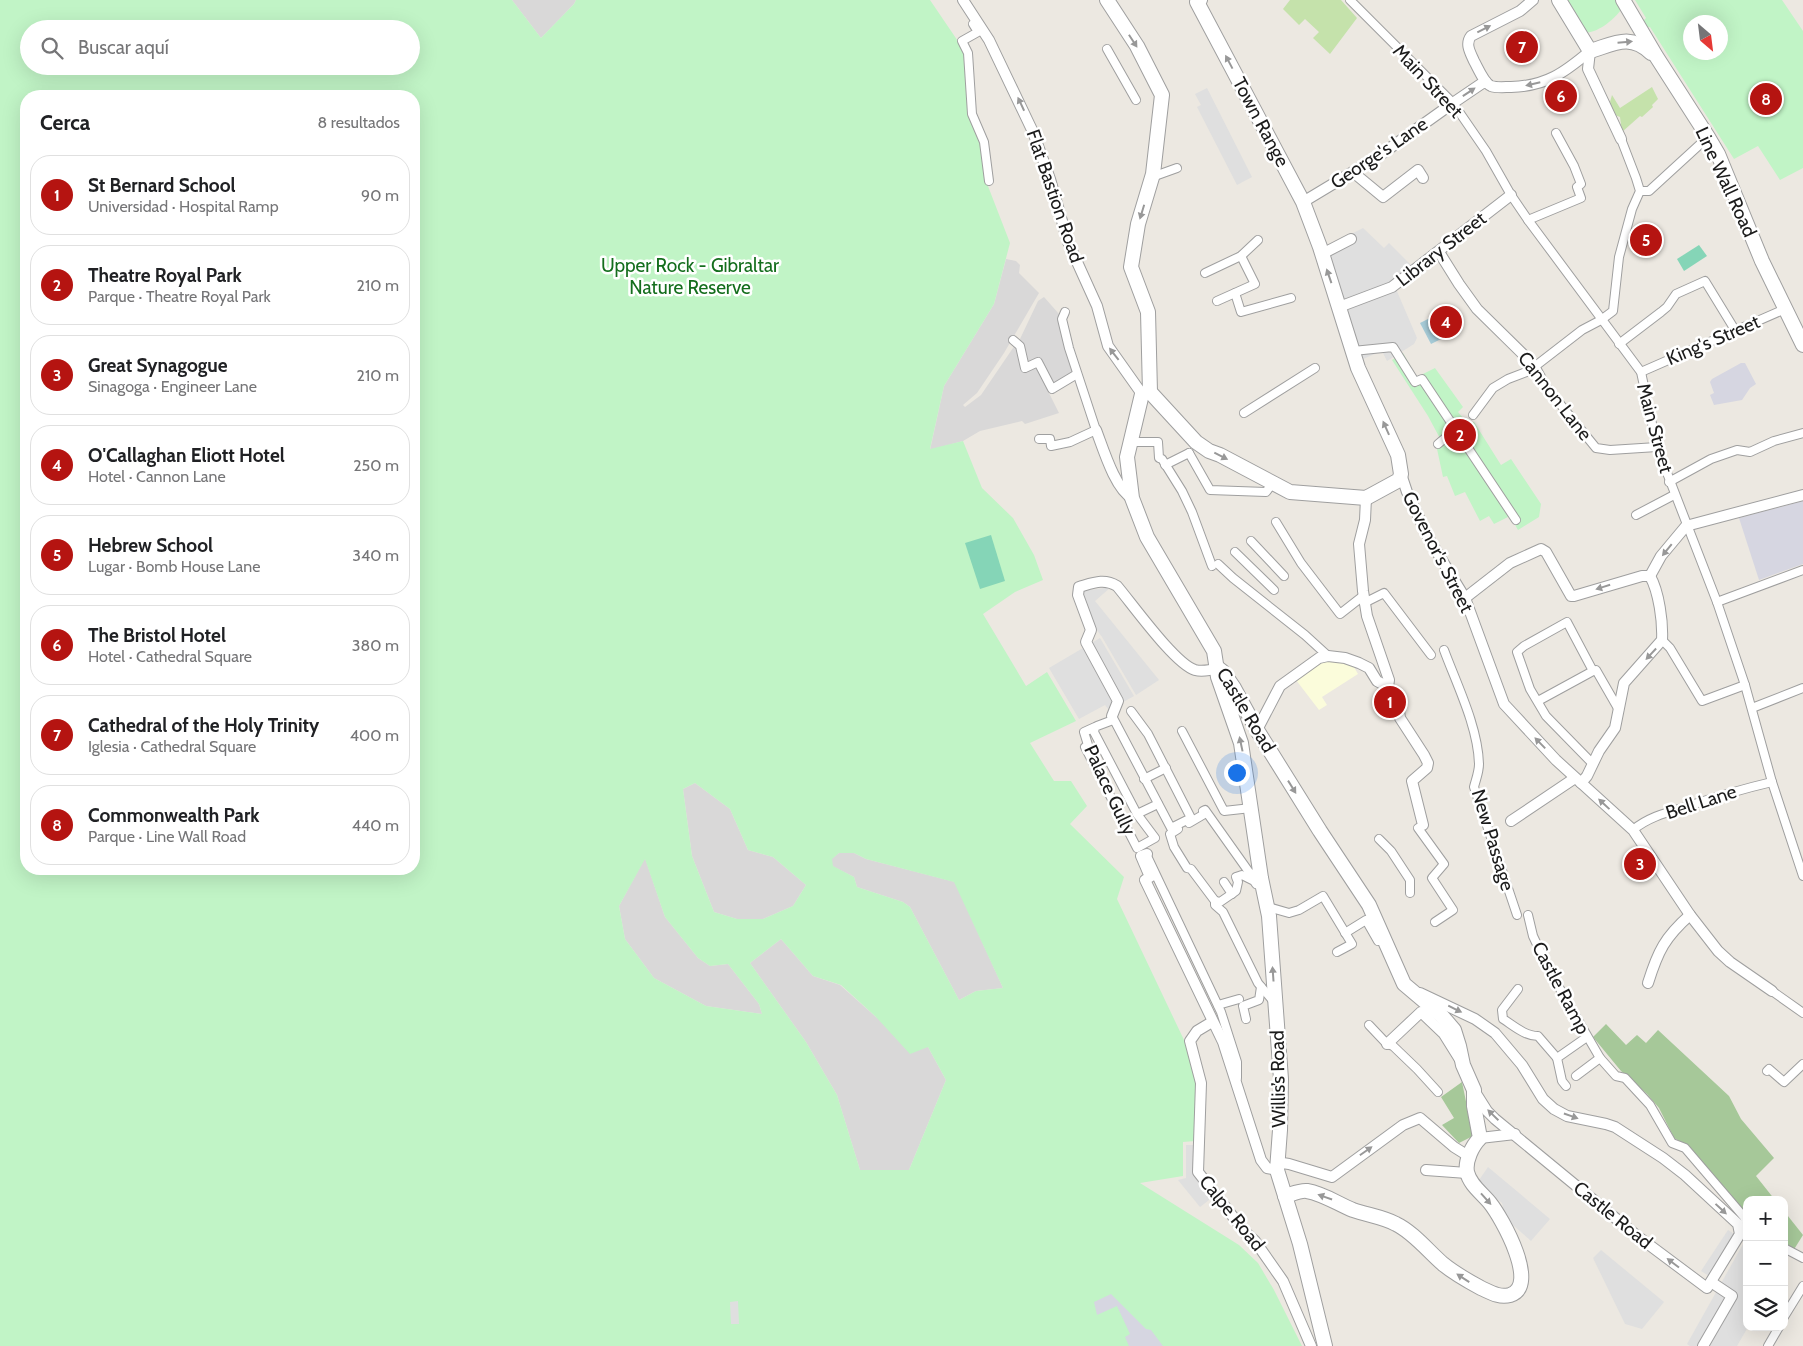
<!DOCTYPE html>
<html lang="es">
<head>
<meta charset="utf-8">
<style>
	body { margin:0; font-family:Cabin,sans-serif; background:#f2f2f2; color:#202124 }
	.controls { position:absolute; right:15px; bottom:15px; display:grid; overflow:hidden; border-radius:10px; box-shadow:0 5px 20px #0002 }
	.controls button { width:45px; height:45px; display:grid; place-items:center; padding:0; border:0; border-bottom:1px solid #e0e0e0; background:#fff; color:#202124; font:25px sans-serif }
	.compass { position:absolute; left:1683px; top:15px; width:45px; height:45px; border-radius:50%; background:#fff; box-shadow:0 5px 20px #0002; rotate:152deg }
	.you { position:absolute; left:1236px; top:772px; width:18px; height:18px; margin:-12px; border:4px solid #fff; border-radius:50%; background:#1a73e8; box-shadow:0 0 0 8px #1a73e833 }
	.badge { display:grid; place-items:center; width:32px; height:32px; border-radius:50%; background:#b51411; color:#fff; font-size:16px; font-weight:700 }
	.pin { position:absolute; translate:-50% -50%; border:2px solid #fff; box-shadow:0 1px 5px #0006 }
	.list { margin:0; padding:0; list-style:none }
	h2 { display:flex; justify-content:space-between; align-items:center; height:65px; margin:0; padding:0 20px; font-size:21px }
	h2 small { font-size:16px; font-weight:400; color:#757577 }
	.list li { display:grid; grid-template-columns:32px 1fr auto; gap:15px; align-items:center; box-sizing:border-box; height:80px; margin:0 10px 10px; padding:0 10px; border:1px solid #e0e0e0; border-radius:20px }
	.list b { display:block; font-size:19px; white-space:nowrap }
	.list p { margin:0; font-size:16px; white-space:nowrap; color:#757577 }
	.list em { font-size:16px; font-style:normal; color:#757577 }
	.icon { flex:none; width:28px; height:28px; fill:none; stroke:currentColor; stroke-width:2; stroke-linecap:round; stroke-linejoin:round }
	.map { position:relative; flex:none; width:1803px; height:1346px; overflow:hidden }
	.search { position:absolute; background:#fff; box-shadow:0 5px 20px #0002; left:20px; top:20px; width:400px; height:55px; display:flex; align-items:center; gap:12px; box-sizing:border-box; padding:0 18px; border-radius:28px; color:#757577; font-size:19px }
	.panel { position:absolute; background:#fff; box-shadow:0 5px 20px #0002; left:20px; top:90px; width:400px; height:785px; border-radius:20px }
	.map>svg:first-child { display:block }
	.residential { fill:#d9d8d8 }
	.education { fill:#fbfcdb }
	.grass { fill:#c5e2ab }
	.forest { fill:#a6c899 }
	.park { fill:#c1f4c6; fill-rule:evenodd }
	.pitch { fill:#85d5b7 }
	.parking { fill:#dfdfdf }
	.plaza { fill:#d6d6e1 }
	.water { fill:#a5cad6 }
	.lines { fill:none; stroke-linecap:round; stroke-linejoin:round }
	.pedestrian-casing { stroke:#9f9f9f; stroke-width:10 }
	.minor-casing { stroke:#9f9f9f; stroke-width:12 }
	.tertiary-casing { stroke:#9f9f9f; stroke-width:16 }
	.pedestrian { stroke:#fff; stroke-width:8 }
	.minor { stroke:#fff; stroke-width:10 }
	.tertiary { stroke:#fff; stroke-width:14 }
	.oneway { fill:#989898 }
	.labels { text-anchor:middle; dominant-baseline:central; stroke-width:5; stroke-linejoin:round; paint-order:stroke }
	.street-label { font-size:19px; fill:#1b1b1b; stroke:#fff }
	.park-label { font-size:19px; fill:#146e1d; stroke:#fff }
</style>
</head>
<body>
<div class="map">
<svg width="1803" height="1346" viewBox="0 0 1803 1346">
	<rect width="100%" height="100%" fill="#ece8e1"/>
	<g class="residential">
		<polygon points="512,0 576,0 574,4 541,38"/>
		<polygon points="1006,259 1016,261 1020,265 1019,273 1039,293 1004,353 977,393 963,405 965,407 981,395 1015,345 1018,348 1024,371 1035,365 1059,413 1025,424 1022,421 980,431 963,441 930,450 944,386 994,304"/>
		<polygon points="1044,297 1059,314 1073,375 1053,385 1043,363 1027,365 1020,339 1038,301"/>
		<polygon points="695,783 730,809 748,850 773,857 806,885 793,906 763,919 737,919 714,912 692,856 683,789"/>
		<polygon points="839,853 854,853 866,859 955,882 1003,988 976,991 959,1000 910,907 903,902 857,887 854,877 832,866 831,859"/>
		<polygon points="645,858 665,917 698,958 710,966 728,964 759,1004 762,1014 706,1006 654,978 625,939 619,906"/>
		<polygon points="781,939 813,976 840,985 876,1017 928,1047 946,1080 909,1170 860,1170 837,1095 806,1042 750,963"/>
	</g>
	<polygon class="education" points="1331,660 1347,663 1354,667 1358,674 1322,697 1327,705 1319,710 1296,680 1323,662"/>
	<g class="grass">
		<polygon points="1290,0 1341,0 1357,18 1330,54 1313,38 1319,32 1305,19 1299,25 1283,9"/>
		<polygon points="1652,87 1658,99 1652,105 1653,107 1642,117 1640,116 1622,132 1620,117 1615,115 1610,102 1612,95 1620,108"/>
	</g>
	<g class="forest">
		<polygon points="1606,1024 1626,1045 1637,1035 1646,1043 1658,1030 1729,1096 1741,1119 1774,1158 1756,1176 1775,1200 1747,1200 1747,1221 1683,1143 1674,1138 1659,1108 1647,1094 1621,1071 1593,1037"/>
		<polygon points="1462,1082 1473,1136 1459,1143 1442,1125 1454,1118 1441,1097"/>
		<polygon points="1784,1211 1803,1235 1793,1251 1784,1246"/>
	</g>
	<g class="park">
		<path d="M0,0h512l29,38 33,-34 2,-4h354l36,53 3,61 12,28 5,39 24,62 -16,61 -50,82 -14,63 33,-8 19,47 31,30 21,37 9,25 -28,12 -32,22 43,72 21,-14 29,49 -46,22 24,38h17l16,25 -17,18 54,53 -7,22 67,141 12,43 -1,58 -12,1v34l-43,7 99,62 19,18 16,27 28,56h-1302zM29,29h382v37h-382zM26,96h388v773h-388zM695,783l35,26 18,41 25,7 33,28 -13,21 -30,13h-26l-23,-7 -22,-56 -9,-67zM839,853h15l12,6 88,23 49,106 -27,3 -17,9 -49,-93 -7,-5 -46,-15 -3,-10 -21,-11 -1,-7zM645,859l20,58 33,41 12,8 18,-2 31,40 3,10 -56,-8 -52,-28 -29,-39 -6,-33zM781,939l32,37 28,9 35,32 34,37 18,-7 18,33 -37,90h-49l-23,-75 -31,-53 -56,-79z"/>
		<path d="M1565,0h50l6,10c-9,11 -23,23 -38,23z"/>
		<path d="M1635,0h147l21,31v137l-23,12 -22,-34 -24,13 -84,-132 -5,1 -3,-6 4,-4zM1690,22h30v30h-30z"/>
		<polygon points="1403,353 1417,377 1435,368 1463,407 1458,412 1468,424 1474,422 1501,465 1511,459 1541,504 1539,517 1518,530 1510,516 1494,524 1489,516 1480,521 1465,492 1455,496 1447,476 1443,477 1437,449 1443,444 1428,416 1392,360"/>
	</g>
	<g class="pitch">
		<polygon points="1699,245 1707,256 1684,271 1677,259"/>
		<polygon points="991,535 1005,581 980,589 965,543"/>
	</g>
	<g class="parking">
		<polygon points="1207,88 1252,177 1237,185 1197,107 1201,105 1195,94"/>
		<polygon points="1363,228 1384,248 1389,243 1418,272 1396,289 1417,338 1414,344 1387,361 1382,351 1363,359 1324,248"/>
		<polygon points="1111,587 1095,601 1159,680 1136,695 1102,637 1089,619 1082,591"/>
		<polygon points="1100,638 1134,696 1109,710 1105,705 1079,719 1049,668"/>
		<polygon points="1186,1145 1195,1145 1194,1172 1213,1197 1200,1207 1178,1180 1186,1178"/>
		<polygon points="1488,1167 1550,1219 1531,1241 1506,1219 1502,1203 1477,1183"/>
		<polygon points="1728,1230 1736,1235 1709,1276 1701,1271"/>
		<polygon points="1747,1237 1748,1327 1737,1346 1690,1346 1687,1344"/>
		<polygon points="1601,1250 1664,1302 1642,1329 1625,1324 1593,1258"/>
		<polygon points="738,1301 739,1324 731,1324 730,1302"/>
	</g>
	<g class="plaza">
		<polygon points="1741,363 1745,363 1756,384 1750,388 1742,400 1714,405 1710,395 1714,393 1710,382 1712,379"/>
		<polygon points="1803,501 1803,564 1759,580 1739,518"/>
		<polygon points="1111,1294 1146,1329 1151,1330 1163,1346 1129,1346 1125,1337 1130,1334 1117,1306 1097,1315 1094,1302"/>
	</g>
	<polygon class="water" points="1430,318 1441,339 1431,344 1420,323"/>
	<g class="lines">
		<g class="pedestrian-casing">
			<g id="pedestrian">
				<polyline points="1350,0 1453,103 1486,151 1511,195 1528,220 1641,372 1657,447 1717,602 1745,685 1772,782 1803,876"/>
				<polyline points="973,24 978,32 962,41 968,53 972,114 984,142 989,181"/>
				<polyline points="1107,49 1136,100"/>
				<polyline points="1152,177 1177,168"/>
				<polyline points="1640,191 1649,191 1708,137"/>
				<polyline points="1528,220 1581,198 1577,187 1581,184 1574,166 1556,133"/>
				<polyline points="1205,273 1241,256 1258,240"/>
				<polyline points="1235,293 1241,312 1291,298"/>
				<polyline points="1217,301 1255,284 1241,256"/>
				<polyline points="1013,340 1020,346 1025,368 1038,362 1052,389 1077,374"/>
				<polyline points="1619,344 1661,312 1667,307 1676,294 1705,281 1735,330"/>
				<polyline points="1353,351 1393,347 1415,382 1422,379 1516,520"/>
				<polyline points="1535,366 1547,388 1596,448 1610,450 1657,447"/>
				<polyline points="1641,372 1785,309"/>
				<polyline points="1244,413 1315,368"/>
				<polyline points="1473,415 1493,388 1508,379 1529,371 1582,330 1601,320 1613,311 1619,257 1632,209 1640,191 1636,178 1621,139"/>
				<polyline points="1039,439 1050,439 1051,446 1070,442 1096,430 1069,348 1062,319 1065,312"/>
				<polyline points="1131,442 1158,442 1159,458 1162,459 1182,491 1192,512 1212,566"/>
				<polyline points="1438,444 1463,423"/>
				<polyline points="1189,453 1210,490 1266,492 1273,483"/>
				<polyline points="1165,465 1189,453"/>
				<polyline points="1669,482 1711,459 1737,450 1750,452 1774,441 1803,433"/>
				<polyline points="1636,515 1674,495"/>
				<polyline points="1276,522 1301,563 1340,614 1363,596"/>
				<polyline points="1251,541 1284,576"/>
				<polyline points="1235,552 1274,590"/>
				<polyline points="1218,564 1233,578 1305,635 1328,656"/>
				<polyline points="1717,602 1803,570"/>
				<polyline points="1364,603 1384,593 1431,655"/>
				<polyline points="1662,640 1670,648 1702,701 1745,685"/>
				<path d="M1444,650c13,35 34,77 35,114 0,8 -3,15 -5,23l43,128"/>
				<polyline points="1538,701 1593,671"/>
				<polyline points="1752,708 1803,688"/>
				<polyline points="1112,716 1171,828 1191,818 1148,734 1131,711"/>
				<polyline points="1095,727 1094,732 1137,814 1155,838 1137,848 1085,747 1088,745 1084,732 1095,727 1097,726 1113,720"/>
				<polyline points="1182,731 1224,811 1251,808"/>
				<polyline points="1593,764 1546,716 1530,689 1517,652 1524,646 1567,622 1593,671 1596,670 1619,710"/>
				<polyline points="1144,779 1166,768"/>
				<polyline points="1203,811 1205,810 1249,872 1260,880"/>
				<polyline points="1137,814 1158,804"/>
				<polyline points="1189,823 1206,813"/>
				<polyline points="1418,828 1444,864 1432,878 1453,910 1435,922"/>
				<polyline points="1178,829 1170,834 1174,847 1187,868 1191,869 1215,901 1215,905 1223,912 1258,983 1274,1002"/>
				<path d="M1633,830c14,-12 32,-17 49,-22 30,-10 60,-19 90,-26"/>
				<polyline points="1379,839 1391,851 1410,880 1410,893"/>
				<polyline points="1146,854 1221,1012 1237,1062 1237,1078"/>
				<polyline points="1224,882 1232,894"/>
				<polyline points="1215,901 1220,902 1236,891 1238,882 1236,877 1242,875 1254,881 1256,884"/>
				<polyline points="1268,907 1289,913 1299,910 1323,896 1352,944 1337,952"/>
				<polyline points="1528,915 1533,936 1549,970 1600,1058 1616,1076 1625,1078 1650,1105 1672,1143 1685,1148 1744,1217 1747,1224"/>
				<polyline points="1345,933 1366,920 1378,941"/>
				<path d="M1518,989l-16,21 1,9c11,7 22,17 35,17l19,22"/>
				<polyline points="1772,991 1803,1013"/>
				<polyline points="1218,1005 1239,999"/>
				<polyline points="1246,1019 1243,1006 1259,1000 1261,987"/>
				<polyline points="1369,1025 1387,1044 1393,1046 1417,1069 1438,1092"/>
				<polyline points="1767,1071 1769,1069 1784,1082 1803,1064"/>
				<polyline points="1576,1076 1600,1058"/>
				<polyline points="1566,1086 1562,1081 1557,1058 1587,1037"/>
				<polyline points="1784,1248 1803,1258"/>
				<polyline points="1784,1317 1803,1286"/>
				<polyline points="1768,1346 1779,1327"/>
			</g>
		</g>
		<g class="minor-casing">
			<g id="minor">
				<polyline points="963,0 989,40 1033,132 1050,179 1068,242 1097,306 1108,346 1142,394"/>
				<path d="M1533,0l-13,11 -49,25c-6,8 -1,16 3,25 4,7 10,22 17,25 5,2 14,1 20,1 35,-1 53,-14 79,-36"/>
				<polyline points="1590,51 1588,69 1621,139"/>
				<polyline points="1354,173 1383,197 1418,170 1423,178"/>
				<polyline points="1303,202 1376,158 1453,103 1481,84 1486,82"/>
				<polyline points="1439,252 1459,284 1477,309 1535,366"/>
				<polyline points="1322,254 1351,239"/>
				<polyline points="1339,307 1392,287 1511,195"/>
				<path d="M1096,430c7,18 19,59 36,68"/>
				<polyline points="1401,474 1407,492 1429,539 1465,598 1504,704 1556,760 1633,830 1690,915 1718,951 1730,962 1772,991"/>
				<polyline points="1366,498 1365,520 1359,544 1363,591 1367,616 1389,680 1388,687 1398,703 1400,718 1424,755 1428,763 1427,768 1412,781 1423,825"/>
				<polyline points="1650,576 1661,556 1686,526 1803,495"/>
				<polyline points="1465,598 1510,563 1541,549 1546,552 1571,596 1574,596 1642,576 1650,576"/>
				<path d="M1112,716l6,-15 -32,-59 5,-12 -13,-35 1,-8c14,-4 25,-9 38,-1 16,19 58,78 78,84 8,2 16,0 23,-2"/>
				<polyline points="1257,730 1280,686 1319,658 1328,656 1345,658 1359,663 1369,668 1377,681 1388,687"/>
				<path d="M1581,783l6,-7 12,-25 16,-23 9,-45 38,-43c1,-18 -3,-48 -12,-64"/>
				<polyline points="1511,821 1575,778"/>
				<polyline points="1147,854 1141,856 1150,877 1145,880 1223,1042 1261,1160 1267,1168 1277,1170"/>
				<path d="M1648,983c10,-32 17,-46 42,-68"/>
				<polyline points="1420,993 1475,1019 1495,1033 1522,1065 1543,1099 1554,1109 1567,1116 1606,1124 1615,1127 1663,1158 1685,1175 1738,1224 1740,1234 1707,1288 1636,1235 1495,1119 1487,1111 1475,1092"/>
				<polyline points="1212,1022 1197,1031 1190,1041 1201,1083 1198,1172 1245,1232 1255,1241 1283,1281 1311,1346"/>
				<polyline points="1387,1044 1421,1012 1444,1034 1459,1058"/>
				<polyline points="1480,1138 1515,1134"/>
				<polyline points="1276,1162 1289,1164 1332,1177 1403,1125 1420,1118 1454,1147 1470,1157"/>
				<polyline points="1426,1170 1467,1173"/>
				<polyline points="1703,1346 1732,1296 1711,1282"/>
			</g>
		</g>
		<g class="tertiary-casing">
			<g id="tertiary">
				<polyline points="1107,0 1137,46 1162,95 1153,174 1138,224 1131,267 1148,312 1150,392 1196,442 1209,451 1220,455 1290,492 1366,498 1399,480 1401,474 1398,455 1358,368 1320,247 1303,202 1197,2 1200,0"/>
				<path d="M1559,0l31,51c24,-7 40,-18 61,2"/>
				<polyline points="1623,0 1656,56 1708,137 1718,154 1762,261 1803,345"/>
				<polyline points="1150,392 1142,394 1127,457 1132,498 1147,537 1214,651 1218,677 1241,743 1261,878 1269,916 1281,1079 1280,1130 1277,1170 1300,1244 1325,1346"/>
				<path d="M1218,668l5,4 11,16 23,42 63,101 49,74 35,79 38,32 12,14 5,16 4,19 11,25v16l6,32c-8,8 -15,23 -13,34 3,13 15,21 23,31 12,15 50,83 20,92 -11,3 -20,-3 -29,-7 -13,-7 -27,-15 -38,-24 -14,-12 -30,-32 -47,-40 -13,-7 -29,-9 -43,-14 -15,-6 -29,-16 -46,-19 -6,-1 -15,3 -22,5"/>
			</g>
		</g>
		<use href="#pedestrian" class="pedestrian"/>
		<use href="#minor" class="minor"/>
		<use href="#tertiary" class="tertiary"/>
	</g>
	<defs><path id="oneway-solid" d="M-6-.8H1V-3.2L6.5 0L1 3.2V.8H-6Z" transform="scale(1.25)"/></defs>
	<g class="oneway">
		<use href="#oneway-solid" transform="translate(1484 29) rotate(-27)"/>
		<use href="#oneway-solid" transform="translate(1133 41) rotate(57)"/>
		<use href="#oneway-solid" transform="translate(1625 42) rotate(-5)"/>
		<use href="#oneway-solid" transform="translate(1229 62) rotate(-118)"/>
		<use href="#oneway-solid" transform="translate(1533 84) rotate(167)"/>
		<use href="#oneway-solid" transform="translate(1469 92) rotate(-34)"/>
		<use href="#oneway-solid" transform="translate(1021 104) rotate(-115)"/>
		<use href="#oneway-solid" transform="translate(1142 212) rotate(107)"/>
		<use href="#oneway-solid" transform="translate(1329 276) rotate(-109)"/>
		<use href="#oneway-solid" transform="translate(1114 354) rotate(-128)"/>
		<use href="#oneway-solid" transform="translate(1386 428) rotate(-114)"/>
		<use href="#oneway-solid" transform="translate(1221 456) rotate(27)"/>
		<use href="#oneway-solid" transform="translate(1667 550) rotate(129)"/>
		<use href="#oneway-solid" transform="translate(1603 587) rotate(163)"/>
		<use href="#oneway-solid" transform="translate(1651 654) rotate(133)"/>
		<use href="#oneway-solid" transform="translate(1540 743) rotate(-134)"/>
		<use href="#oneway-solid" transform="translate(1241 744) rotate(-102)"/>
		<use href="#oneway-solid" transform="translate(1292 787) rotate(58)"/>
		<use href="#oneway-solid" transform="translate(1604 804) rotate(-137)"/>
		<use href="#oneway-solid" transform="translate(1273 974) rotate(-94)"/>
		<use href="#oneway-solid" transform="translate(1455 1009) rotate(26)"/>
		<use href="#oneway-solid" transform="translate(1493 1115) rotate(-136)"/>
		<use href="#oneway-solid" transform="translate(1571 1116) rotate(19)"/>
		<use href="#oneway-solid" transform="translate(1366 1151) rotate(-35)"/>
		<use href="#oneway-solid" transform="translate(1325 1197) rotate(-161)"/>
		<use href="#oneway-solid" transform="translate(1486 1199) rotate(48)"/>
		<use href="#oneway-solid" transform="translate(1721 1209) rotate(43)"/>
		<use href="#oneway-solid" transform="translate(1673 1263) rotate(-143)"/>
		<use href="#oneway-solid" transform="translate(1463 1278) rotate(-147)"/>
	</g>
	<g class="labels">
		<g class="street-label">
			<text transform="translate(1428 81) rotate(47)">Main Street</text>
			<text transform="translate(1261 122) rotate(62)">Town Range</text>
			<text transform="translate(1379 153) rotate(-34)">George's Lane</text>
			<text transform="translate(1726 182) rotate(65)">Line Wall Road</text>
			<text transform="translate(1055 196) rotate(71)">Flat Bastion Road</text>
			<text transform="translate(1441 249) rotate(-38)">Library Street</text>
			<text transform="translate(1713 340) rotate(-23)">King's Street</text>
			<text transform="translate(1555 396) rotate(52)">Cannon Lane</text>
			<text transform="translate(1655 428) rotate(75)">Main Street</text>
			<text transform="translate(1438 552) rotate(63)">Govenor's Street</text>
			<text transform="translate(1246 710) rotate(59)">Castle Road</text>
			<text transform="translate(1110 790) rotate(65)">Palace Gully</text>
			<text transform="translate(1701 802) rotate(-18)">Bell Lane</text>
			<text transform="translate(1493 840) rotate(73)">New Passage</text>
			<text transform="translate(1561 988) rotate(62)">Castle Ramp</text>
			<text transform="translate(1278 1079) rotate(-91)">Willis’s Road</text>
			<text transform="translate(1232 1213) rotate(51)">Calpe Road</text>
			<text transform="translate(1613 1215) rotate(39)">Castle Road</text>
		</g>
		<g class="park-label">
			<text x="690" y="265">Upper Rock - Gibraltar<tspan x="690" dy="22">Nature Reserve</tspan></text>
		</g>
	</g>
</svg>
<div class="controls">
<button>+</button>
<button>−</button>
<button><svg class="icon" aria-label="layers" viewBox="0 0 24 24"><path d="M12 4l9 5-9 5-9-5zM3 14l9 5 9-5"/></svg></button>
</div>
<svg class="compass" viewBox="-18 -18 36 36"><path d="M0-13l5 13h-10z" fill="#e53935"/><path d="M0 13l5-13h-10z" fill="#757577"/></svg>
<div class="you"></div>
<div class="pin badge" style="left:1390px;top:702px">1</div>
<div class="pin badge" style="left:1460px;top:435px">2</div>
<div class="pin badge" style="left:1640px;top:864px">3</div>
<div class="pin badge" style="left:1446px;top:322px">4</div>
<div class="pin badge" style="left:1646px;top:240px">5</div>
<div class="pin badge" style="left:1561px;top:96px">6</div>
<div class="pin badge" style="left:1522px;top:47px">7</div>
<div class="pin badge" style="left:1766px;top:99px">8</div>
<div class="search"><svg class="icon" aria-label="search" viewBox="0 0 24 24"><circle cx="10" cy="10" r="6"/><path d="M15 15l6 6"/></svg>Buscar aquí</div>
<section class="panel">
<h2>Cerca<small>8 resultados</small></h2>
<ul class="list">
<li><span class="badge">1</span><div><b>St Bernard School</b><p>Universidad · Hospital Ramp</p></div><em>90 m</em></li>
<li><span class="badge">2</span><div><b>Theatre Royal Park</b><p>Parque · Theatre Royal Park</p></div><em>210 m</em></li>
<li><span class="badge">3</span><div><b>Great Synagogue</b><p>Sinagoga · Engineer Lane</p></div><em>210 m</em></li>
<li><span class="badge">4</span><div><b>O'Callaghan Eliott Hotel</b><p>Hotel · Cannon Lane</p></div><em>250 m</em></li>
<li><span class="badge">5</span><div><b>Hebrew School</b><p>Lugar · Bomb House Lane</p></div><em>340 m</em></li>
<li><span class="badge">6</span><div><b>The Bristol Hotel</b><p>Hotel · Cathedral Square</p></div><em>380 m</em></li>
<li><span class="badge">7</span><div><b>Cathedral of the Holy Trinity</b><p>Iglesia · Cathedral Square</p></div><em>400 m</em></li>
<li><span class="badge">8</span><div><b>Commonwealth Park</b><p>Parque · Line Wall Road</p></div><em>440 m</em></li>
</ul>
</section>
</div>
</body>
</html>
